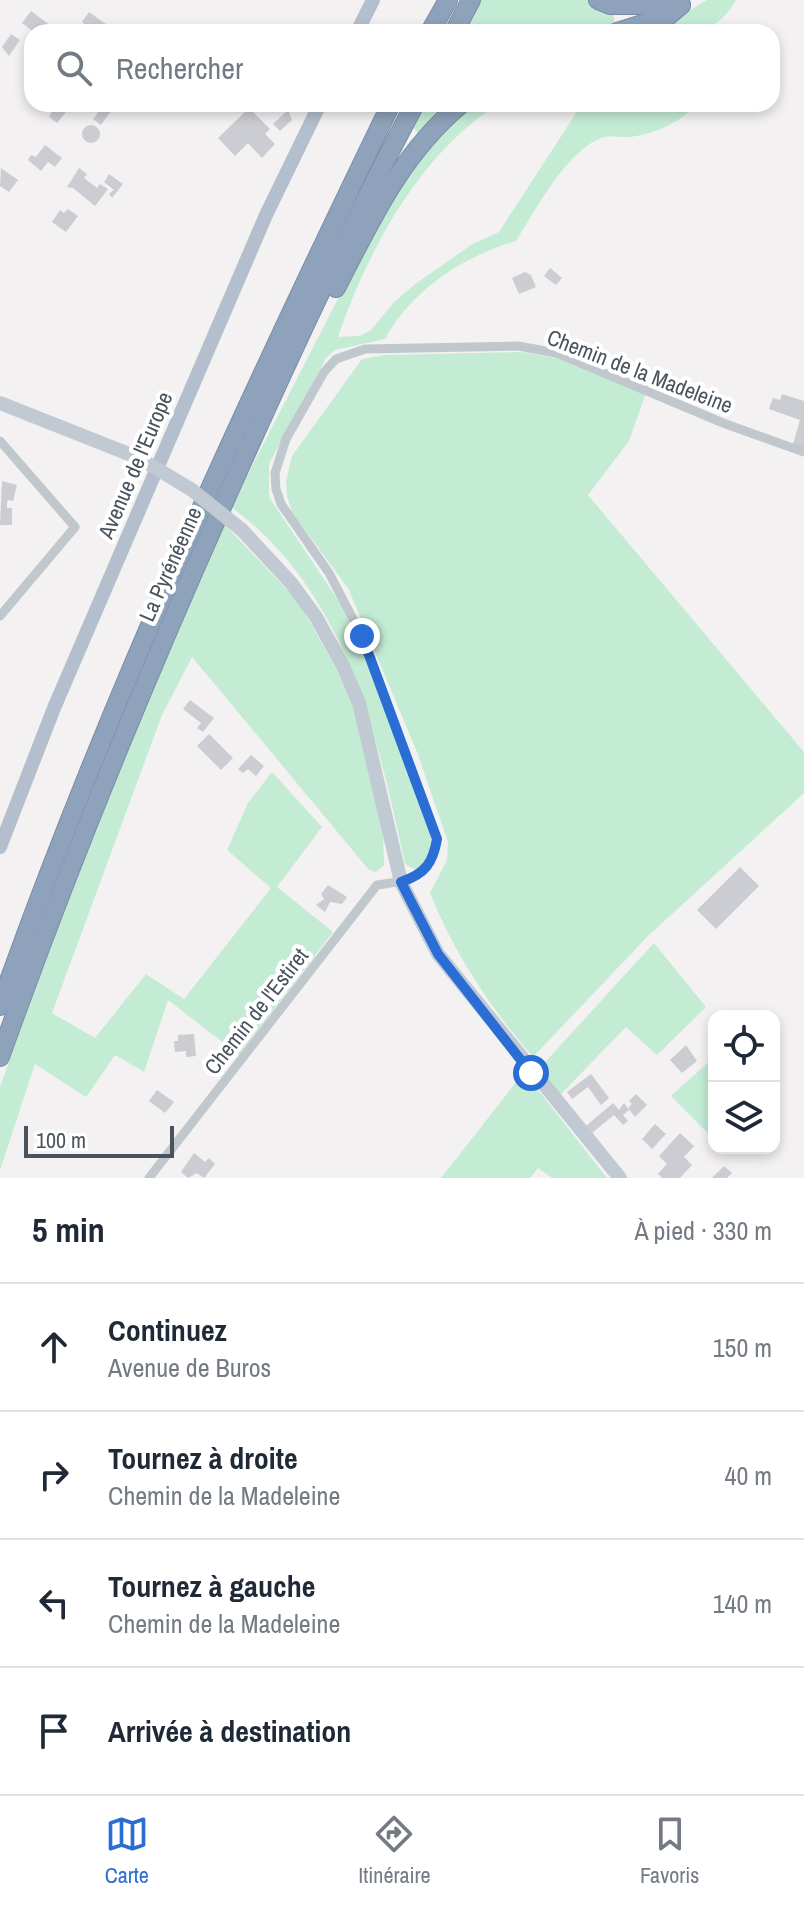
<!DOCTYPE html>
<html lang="fr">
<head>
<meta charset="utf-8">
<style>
	body { margin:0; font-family:"Archivo Narrow",sans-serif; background:#f6f6f7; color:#1f2937 }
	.controls { position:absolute; right:24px; bottom:24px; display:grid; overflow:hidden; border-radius:16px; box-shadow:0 4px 12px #0003 }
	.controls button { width:72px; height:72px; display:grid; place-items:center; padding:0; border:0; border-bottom:2px solid #e0e1e3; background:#fff; color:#1f2937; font:40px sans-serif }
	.scale { position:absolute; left:24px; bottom:20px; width:150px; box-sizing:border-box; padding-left:8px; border:4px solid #4a535d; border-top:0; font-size:22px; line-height:28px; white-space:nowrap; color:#4a535d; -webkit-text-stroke:6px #fff; paint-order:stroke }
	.stop { position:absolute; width:24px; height:24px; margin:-18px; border:6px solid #2a6dd4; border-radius:50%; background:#fff }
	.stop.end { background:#2a6dd4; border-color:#fff; box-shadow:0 2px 8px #0008 }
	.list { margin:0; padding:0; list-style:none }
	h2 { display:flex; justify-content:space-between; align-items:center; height:104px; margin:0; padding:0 32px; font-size:34px }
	h2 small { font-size:26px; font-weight:400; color:#747a83 }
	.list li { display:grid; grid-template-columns:52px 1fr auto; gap:24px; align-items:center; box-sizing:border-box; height:128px; padding:0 32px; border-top:2px solid #e0e1e3 }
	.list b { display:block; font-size:30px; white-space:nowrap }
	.list p { margin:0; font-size:26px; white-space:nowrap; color:#747a83 }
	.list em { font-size:26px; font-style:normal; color:#747a83 }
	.icon { flex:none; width:44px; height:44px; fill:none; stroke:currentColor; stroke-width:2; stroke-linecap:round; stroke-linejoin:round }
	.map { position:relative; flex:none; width:804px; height:1178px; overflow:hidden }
	.search { position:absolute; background:#fff; box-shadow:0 4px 12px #0003; left:24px; right:24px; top:24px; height:88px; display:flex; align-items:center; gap:20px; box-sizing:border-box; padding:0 28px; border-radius:24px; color:#747a83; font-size:30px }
	.sheet { height:616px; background:#fff }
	nav { display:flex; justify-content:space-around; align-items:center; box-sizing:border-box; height:112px; border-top:2px solid #e0e1e3; background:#fff; font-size:22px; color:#747a83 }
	nav a { display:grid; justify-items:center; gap:4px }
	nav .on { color:#2a6dd4 }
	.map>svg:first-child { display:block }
	.green { fill:#c4ecd5 }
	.building { fill:#cbcdd3 }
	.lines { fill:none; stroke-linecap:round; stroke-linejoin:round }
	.highway-casing { stroke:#798da6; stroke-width:20 }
	.street { stroke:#c0c8ce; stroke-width:9 }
	.secondary { stroke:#c1c9d3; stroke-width:14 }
	.primary { stroke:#b4bfcd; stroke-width:14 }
	.highway { stroke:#8ea2bb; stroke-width:18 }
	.secondary-bridge { stroke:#c1c9d3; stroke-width:14 }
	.route { stroke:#2a6dd4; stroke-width:10 }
	.labels { text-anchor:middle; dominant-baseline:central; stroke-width:8; stroke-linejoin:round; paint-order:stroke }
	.street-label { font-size:22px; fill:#4a535d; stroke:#fff }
</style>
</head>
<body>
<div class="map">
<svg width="804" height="1178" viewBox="0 0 804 1178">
	<rect width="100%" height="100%" fill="#f3f1f1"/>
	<g class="green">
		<polygon points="481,0 588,0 614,12 614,26 592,32 463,32"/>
		<path d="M707,0h29c-24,42 -56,32 -97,32l31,-10z"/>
		<polygon points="424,104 451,104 419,134 412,126"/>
		<path d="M469,104h30c-79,48 -132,148 -161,233l22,-1 11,-6 23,-28 20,-17 57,-40 28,-13 83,-128h114c-15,19 -42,30 -66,33 -8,1 -17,-2 -25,0 -36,9 -70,74 -89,104 -54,16 -104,49 -131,98l-50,11 -9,8 -57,106v33l73,109 16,31 72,195 2,19 -11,16 -7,2 -9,-5c-28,-130 -59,-273 -174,-357l150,-292 37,-60z"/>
		<path d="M522,352l42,7 82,34 -17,48 -41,54 216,257v41l-156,143 -115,121c-41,-47 -80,-105 -103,-164l17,-33 1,-18 -31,-90 -69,-164 -55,-74 -6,-18 -1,-15 6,-25 70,-97 23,-4z"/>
		<polygon points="224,524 298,601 341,677 353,705 383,826 384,865 376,872 369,870 192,657 162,715 52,1013 95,1038 146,974 184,999 271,888 227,850 248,803 272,772 322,827 277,887 333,932 239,1055 168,1000 144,1072 115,1055 86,1097 35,1064 0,1170 0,1087 45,960 159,672"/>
		<polygon points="654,943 706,1007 657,1055 626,1027 559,1096 537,1071"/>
		<polygon points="714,1057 714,1139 671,1096"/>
		<polygon points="524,1072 607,1178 552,1178 538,1168 530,1178 441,1178"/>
	</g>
	<g class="building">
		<polygon points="31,11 51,26 47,32 34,32 22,23"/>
		<polygon points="89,12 117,32 96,32 82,22"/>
		<polygon points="11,34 20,40 9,56 2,47"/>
		<polygon points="56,104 70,107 57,123 49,117"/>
		<polygon points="105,104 116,104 101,125 93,119"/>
		<polygon points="249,108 270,129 265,134 275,144 262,158 248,143 235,156 218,138"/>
		<polygon points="288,110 292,120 280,131 273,124"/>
		<circle cx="91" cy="134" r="9"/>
		<polygon points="45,145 62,158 55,167 48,162 41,171 28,160 31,155 36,157"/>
		<polygon points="1,168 18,180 9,192 0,186"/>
		<polygon points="79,168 87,174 84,178 97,188 100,184 108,189 95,206 73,188 67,187"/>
		<polygon points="109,174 123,184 112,198 109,194 114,190 104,182"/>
		<polygon points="68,209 78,216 66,232 52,222 60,210 64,213"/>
		<polygon points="550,268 562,278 556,285 544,276"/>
		<polygon points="525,272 531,275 536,287 519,294 512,278"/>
		<polygon points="782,394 804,401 804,448 793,444 800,420 769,409 773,398 780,400"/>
		<polygon points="2,481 17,485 13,501 8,500 7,504 7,508 12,508 12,525 0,525"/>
		<polygon points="190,700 214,718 203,732 197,728 201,723 183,709"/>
		<polygon points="209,734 233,758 221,770 197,746"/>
		<polygon points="251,755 264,766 256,776 248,769 243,773 238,769"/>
		<polygon points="740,867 759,886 716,929 697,910"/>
		<polygon points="328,885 347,897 342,904 330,902 325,912 316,905 324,899 321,894"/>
		<polygon points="194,1034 196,1056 186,1057 186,1051 175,1052 174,1041 178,1041 178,1035"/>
		<polygon points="686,1045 697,1061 682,1073 670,1060"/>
		<polygon points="591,1074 609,1098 601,1105 588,1087 572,1099 567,1092"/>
		<polygon points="157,1090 174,1102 165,1113 149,1101"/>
		<polygon points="636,1094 647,1105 635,1117 628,1108 632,1104 629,1101"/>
		<polygon points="613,1103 619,1110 624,1103 629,1110 623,1115 628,1121 623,1125 614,1115 592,1133 586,1126"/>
		<polygon points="655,1124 666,1134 652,1149 642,1139"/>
		<polygon points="680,1133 694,1146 684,1157 692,1165 680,1178 662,1178 658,1174 667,1164 659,1156"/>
		<polygon points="194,1153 205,1162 209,1158 215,1164 204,1178 197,1173 188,1178 181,1172"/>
		<polygon points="724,1166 732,1173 727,1178 712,1178"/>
	</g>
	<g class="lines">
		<g class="highway-casing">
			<g id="highway">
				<polyline points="598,0 610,5 681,5"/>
				<polyline points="430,32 448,0"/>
				<polyline points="454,32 471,0"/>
				<polyline points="617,32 668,16 681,5"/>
				<path d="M336,288c35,-68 65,-134 125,-184"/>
				<path d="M0,1006c110,-310 248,-607 391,-902"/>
				<path d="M0,1057c71,-199 152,-395 239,-588 55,-123 112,-246 176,-365"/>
			</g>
		</g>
		<g class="street">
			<polyline points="0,441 75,527 0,616"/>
			<path d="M149,1178l228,-293c36,-5 53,-8 60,-46l-75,-203 -33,-63 -48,-69 -5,-15 -1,-16 11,-34 38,-67 12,-13 29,-10 153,-3 39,7 166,70 81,29"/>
		</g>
		<g class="secondary">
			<polyline points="0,403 139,458"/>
			<polyline points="242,530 292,584 316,617 344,668 359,703 401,882 438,954 620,1178"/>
		</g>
		<g class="primary">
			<polyline points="357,32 373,0"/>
			<polyline points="0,847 54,708 266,215 320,104"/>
		</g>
		<use href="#highway" class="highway"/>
		<polyline class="secondary-bridge" points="139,458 192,490 242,530"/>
	</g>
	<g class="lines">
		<path class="route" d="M362,636l75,203c-4,24 -12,35 -36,43l37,72 93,119"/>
	</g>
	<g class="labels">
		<g class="street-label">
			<text transform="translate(640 371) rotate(21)">Chemin de la Madeleine</text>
			<text transform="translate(135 465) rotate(-67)">Avenue de l'Europe</text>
			<text transform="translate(170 564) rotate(-66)">La Pyrénéenne</text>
			<text transform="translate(256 1011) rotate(-52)">Chemin de l'Estiret</text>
		</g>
	</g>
</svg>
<div class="controls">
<button><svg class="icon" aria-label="locate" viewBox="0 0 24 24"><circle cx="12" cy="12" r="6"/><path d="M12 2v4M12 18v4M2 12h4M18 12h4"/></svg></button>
<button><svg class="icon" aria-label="layers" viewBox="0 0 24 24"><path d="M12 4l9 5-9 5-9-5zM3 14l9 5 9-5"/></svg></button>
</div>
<div class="scale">100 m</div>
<div class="stop" style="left:531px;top:1073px"></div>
<div class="stop end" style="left:362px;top:636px"></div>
<div class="search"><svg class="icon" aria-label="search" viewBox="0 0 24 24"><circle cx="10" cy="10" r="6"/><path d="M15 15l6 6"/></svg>Rechercher</div>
</div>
<section class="sheet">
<h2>5 min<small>À pied · 330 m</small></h2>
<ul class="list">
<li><svg class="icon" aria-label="ahead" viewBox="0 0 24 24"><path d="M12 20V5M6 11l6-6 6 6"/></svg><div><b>Continuez</b><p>Avenue de Buros</p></div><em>150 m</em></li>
<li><svg class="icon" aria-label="right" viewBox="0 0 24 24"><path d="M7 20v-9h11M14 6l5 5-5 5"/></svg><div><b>Tournez à droite</b><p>Chemin de la Madeleine</p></div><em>40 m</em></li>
<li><svg class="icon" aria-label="left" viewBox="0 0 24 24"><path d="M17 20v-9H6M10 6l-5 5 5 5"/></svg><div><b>Tournez à gauche</b><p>Chemin de la Madeleine</p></div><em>140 m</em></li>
<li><svg class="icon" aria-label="arrive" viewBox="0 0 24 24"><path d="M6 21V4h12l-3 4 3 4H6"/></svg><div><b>Arrivée à destination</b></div></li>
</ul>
</section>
<nav>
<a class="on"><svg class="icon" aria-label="map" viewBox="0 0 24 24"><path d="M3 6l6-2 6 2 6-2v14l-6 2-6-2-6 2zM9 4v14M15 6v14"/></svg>Carte</a>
<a><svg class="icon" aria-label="directions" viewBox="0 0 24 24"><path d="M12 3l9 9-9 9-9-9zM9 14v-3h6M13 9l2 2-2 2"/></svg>Itinéraire</a>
<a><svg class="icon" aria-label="saved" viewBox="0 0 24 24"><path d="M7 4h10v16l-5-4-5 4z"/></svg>Favoris</a>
</nav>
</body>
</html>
